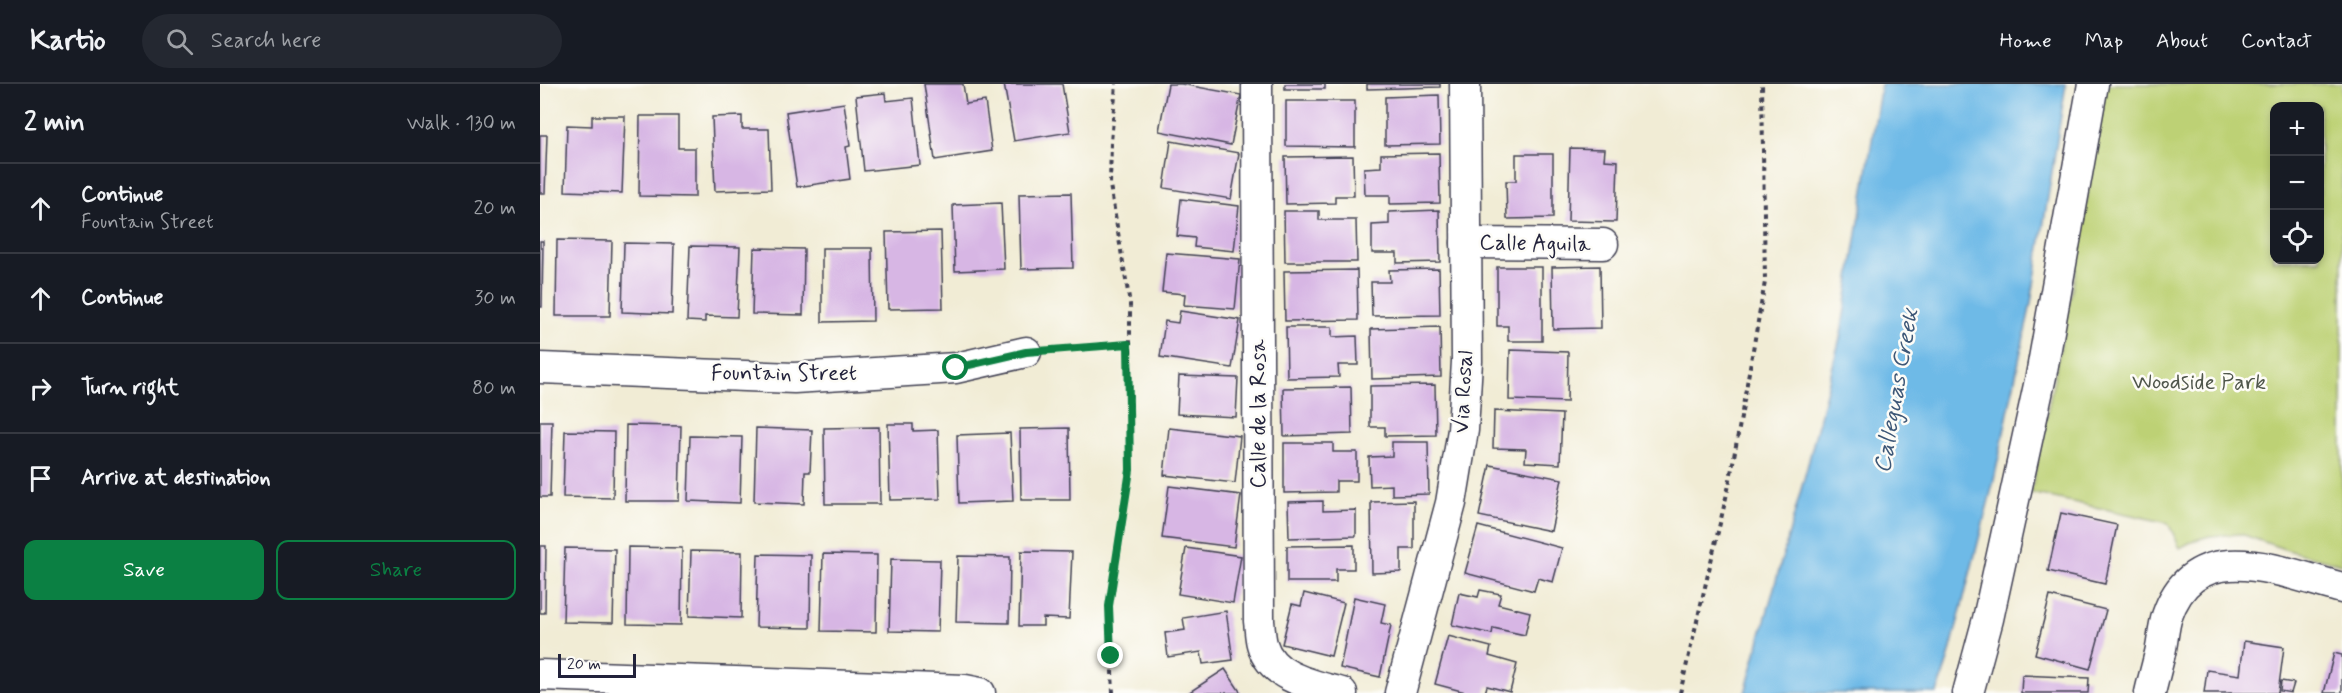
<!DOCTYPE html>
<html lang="en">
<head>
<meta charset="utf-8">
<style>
	body { margin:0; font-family:Mynerve,sans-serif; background:#242831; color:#f1f3f6 }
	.controls { position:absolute; right:18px; top:18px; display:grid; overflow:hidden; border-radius:12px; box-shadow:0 3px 9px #0003 }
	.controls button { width:54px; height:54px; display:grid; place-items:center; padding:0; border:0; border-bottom:2px solid #363941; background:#171b24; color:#f1f3f6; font:30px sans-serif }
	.scale { position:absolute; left:18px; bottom:15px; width:78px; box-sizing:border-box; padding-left:6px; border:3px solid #22223b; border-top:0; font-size:16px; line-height:21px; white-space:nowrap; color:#22223b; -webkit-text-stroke:4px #fdfcf7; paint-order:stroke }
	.stop { position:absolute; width:18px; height:18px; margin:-14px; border:4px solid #0b8043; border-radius:50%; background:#fff }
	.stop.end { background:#0b8043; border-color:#fff; box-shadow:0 2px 6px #0008 }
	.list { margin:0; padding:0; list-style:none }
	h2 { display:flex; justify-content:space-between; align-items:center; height:78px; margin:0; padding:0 24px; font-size:26px }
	h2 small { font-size:20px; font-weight:400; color:#9ea1a6 }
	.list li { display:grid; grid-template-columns:39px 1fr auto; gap:18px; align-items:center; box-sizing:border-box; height:90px; padding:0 24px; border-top:2px solid #363941 }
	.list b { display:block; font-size:22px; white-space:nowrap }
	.list p { margin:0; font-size:20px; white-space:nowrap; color:#9ea1a6 }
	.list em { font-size:20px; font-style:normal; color:#9ea1a6 }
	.actions { display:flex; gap:12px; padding:18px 24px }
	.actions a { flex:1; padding:14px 0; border:2px solid #0b8043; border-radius:12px; text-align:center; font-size:21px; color:#0b8043 }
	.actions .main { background:#0b8043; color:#fff }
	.icon { flex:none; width:33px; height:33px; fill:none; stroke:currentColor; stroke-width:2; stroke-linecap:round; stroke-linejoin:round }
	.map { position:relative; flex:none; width:1802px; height:609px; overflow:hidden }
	header { display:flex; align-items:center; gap:36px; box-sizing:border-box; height:84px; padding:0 30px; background:#171b24; border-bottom:2px solid #363941 }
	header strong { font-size:28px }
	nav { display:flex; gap:33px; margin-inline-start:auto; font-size:21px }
	.search { width:420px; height:54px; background:#242831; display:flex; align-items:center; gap:15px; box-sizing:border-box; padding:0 21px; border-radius:33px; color:#9ea1a6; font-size:22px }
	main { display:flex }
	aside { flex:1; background:#171b24 }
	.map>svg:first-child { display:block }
	.green { fill:#bdd174; stroke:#707a58; stroke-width:1.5; fill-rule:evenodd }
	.water { fill:#6ebae7; stroke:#486e91; stroke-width:1.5 }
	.building { fill:#d7b6e4 }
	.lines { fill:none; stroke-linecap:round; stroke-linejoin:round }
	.minor-casing { stroke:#414052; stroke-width:33 }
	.path { stroke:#414052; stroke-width:4; stroke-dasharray:4.5 4.5; stroke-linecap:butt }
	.minor { stroke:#fff; stroke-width:30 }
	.route { stroke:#0b8043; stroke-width:8 }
	.labels { text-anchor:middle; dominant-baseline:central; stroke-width:5; stroke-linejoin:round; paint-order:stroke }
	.street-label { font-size:22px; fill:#22223b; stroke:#fdfcf7 }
	.park-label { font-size:22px; fill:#50574c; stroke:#fdfcf7 }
	.water-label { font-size:24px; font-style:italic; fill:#3d5777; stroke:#fdfcf7 }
</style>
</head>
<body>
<header>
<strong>Kartio</strong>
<div class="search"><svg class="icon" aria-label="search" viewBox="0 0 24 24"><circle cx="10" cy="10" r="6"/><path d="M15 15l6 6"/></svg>Search here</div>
<nav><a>Home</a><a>Map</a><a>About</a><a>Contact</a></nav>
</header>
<main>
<aside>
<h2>2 min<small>Walk · 130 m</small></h2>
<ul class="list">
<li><svg class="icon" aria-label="ahead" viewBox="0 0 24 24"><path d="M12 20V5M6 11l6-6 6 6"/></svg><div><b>Continue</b><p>Fountain Street</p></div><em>20 m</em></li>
<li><svg class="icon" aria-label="ahead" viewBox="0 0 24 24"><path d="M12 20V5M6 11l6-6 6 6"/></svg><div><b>Continue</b></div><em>30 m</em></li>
<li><svg class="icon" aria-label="right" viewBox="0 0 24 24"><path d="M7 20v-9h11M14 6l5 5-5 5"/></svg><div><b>Turn right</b></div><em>80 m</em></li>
<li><svg class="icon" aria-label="arrive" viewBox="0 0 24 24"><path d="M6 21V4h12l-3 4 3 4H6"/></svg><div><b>Arrive at destination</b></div></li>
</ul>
<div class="actions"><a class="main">Save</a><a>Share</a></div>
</aside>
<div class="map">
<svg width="1802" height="609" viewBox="0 0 1802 609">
	<rect width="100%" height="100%" fill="#fdfcf7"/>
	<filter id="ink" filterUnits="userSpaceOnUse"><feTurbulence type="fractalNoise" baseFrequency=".0167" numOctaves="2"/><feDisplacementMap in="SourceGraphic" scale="12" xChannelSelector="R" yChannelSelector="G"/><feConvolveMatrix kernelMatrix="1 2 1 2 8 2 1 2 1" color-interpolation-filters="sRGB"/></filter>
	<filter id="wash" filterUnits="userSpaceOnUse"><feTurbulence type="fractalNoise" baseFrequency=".008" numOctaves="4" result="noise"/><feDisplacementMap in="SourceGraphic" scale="24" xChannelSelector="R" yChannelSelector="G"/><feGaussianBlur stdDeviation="1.35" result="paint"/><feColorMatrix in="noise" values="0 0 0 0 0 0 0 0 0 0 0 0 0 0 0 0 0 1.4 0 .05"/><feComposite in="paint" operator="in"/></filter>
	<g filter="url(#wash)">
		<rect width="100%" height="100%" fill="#f1ecd5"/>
		<path class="green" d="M1565,0h237v480l-52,-13 -49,-17 -31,2 -15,4 -15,8 -12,-25 -137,-30 45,-223zM1734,22h46v154h-46z"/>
		<polygon class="water" points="1341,0 1526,0 1491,219 1454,396 1408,576 1397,609 1205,609 1267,384 1301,250"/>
		<g id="blocks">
			<g class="building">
				<polygon points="384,0 423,0 426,20 445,17 452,67 395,76"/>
				<polygon points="464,0 522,0 530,48 474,57"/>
				<polygon points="628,0 641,0 701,11 691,61 619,47"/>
				<rect x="745" y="0" width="40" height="5"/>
				<polygon points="827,0 900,0 900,3 827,5"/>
				<polygon points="345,9 346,17 373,14 380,81 324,87 316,12"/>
				<polygon points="899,11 900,60 845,61 845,13"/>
				<polygon points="746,17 815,17 815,63 746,62"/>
				<polygon points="304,19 310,62 306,63 310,95 257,103 246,28"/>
				<polygon points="52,32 85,32 82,109 25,107 27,41 52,42"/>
				<polygon points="100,32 138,32 138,64 155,64 155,113 99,112"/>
				<polygon points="202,32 202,45 229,45 231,105 175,107 172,33"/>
				<polygon points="0,51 7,51 5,109 0,109"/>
				<polygon points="631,57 699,69 691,115 624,104"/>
				<polygon points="1030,64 1065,65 1064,76 1078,77 1076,138 1028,137"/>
				<polygon points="899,69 900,119 850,120 850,111 825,111 824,84 841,83 841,70"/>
				<polygon points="976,70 1013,70 1013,134 967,135 966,97 976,97"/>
				<polygon points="813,72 814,112 795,112 795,119 746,120 745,73"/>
				<polygon points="531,109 533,184 481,185 479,110"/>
				<polygon points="641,115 699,122 694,167 654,163 655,154 637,152"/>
				<polygon points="461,119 464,185 415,187 413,121"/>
				<polygon points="899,126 900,178 857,179 857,169 832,169 832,141 849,140 849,128"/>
				<polygon points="744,127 779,127 779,136 816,136 817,178 745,178"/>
				<polygon points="401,147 403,224 348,225 346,148"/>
				<polygon points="17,156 72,157 70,232 16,232"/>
				<polygon points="0,157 3,157 2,223 0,223"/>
				<polygon points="84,159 134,160 132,230 82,228"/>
				<polygon points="150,162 200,163 197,233 165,232 165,238 147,237"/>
				<polygon points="214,164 264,165 263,231 212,230"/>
				<polygon points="282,164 332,164 333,237 282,238"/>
				<polygon points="626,169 700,175 695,225 644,221 645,210 622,208"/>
				<polygon points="1060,182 1061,244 1013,245 1012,183"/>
				<polygon points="957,183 1002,183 1002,257 968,257 968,242 957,242"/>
				<polygon points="899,185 900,231 832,232 831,198 850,198 849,186"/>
				<polygon points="817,186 818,236 745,237 744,187"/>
				<polygon points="640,227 700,236 692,284 620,273 625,237 638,239"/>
				<polygon points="746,243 792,243 792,253 817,252 818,281 798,281 799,293 747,294"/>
				<polygon points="900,243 901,293 832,295 831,245"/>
				<polygon points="970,266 1028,268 1027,318 969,316"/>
				<polygon points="639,292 698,294 696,333 637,330"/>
				<polygon points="895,301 896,351 845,352 845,343 830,343 830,302"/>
				<polygon points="811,303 812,350 744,352 743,304"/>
				<polygon points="954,327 1022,330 1020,380 985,378 986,365 953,364"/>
				<polygon points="0,337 12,337 10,413 0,413"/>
				<polygon points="348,340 373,340 373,347 398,346 400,415 350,416"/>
				<polygon points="86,341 141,342 139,417 85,417"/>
				<polygon points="339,343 340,420 285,420 284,344"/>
				<polygon points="216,344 272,346 270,388 265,388 264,420 214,418"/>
				<polygon points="529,344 530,416 481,416 480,345"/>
				<polygon points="629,344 700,352 695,399 624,391"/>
				<polygon points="25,347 74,348 73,414 23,413"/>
				<polygon points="470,349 473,417 419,419 417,351"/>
				<polygon points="150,352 202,353 200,419 148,417"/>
				<polygon points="852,358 888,358 889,410 852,411 852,401 830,402 829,373 852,372"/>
				<polygon points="744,359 793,359 793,368 817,368 817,397 796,397 796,408 744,409"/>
				<polygon points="950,381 1022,395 1011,447 939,432"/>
				<polygon points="629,402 701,411 694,463 622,454"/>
				<polygon points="783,417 783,427 816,426 816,452 749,454 748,418"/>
				<polygon points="874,417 874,465 861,465 861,488 832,489 831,418"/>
				<polygon points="1521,429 1577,441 1565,500 1508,487"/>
				<polygon points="938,442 1022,464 1013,498 998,494 994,507 925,489"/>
				<polygon points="814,461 814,485 796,485 796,498 747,498 747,462"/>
				<polygon points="0,462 6,462 5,529 0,529"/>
				<polygon points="88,463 142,464 141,541 87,540"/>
				<polygon points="25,464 75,465 73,539 23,538"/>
				<polygon points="646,464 701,472 693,519 638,510"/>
				<polygon points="151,467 202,468 201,534 149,532"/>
				<polygon points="481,467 532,468 529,535 503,534 503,542 479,542"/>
				<polygon points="218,470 271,471 270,544 216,543"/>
				<polygon points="283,470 337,471 336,548 281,547"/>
				<polygon points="418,472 470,473 469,539 416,538"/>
				<polygon points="351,475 400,476 398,548 349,547"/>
				<polygon points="940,506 961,510 958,520 990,528 985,551 953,544 952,550 912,541 919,509 938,513"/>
				<polygon points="764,509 804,519 791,572 742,560 752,520 761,522"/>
				<polygon points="1510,512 1566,526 1550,585 1495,570"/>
				<polygon points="814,513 845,520 841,539 851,541 840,593 800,584"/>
				<polygon points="686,527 693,576 663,580 661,568 628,573 625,549 645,546 643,534"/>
				<polygon points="908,552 951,563 949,572 977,580 970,608 947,602 945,609 929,609 895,600"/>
				<polygon points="1704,557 1744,563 1738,609 1664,609 1667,586 1700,591"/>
				<polygon points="1794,569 1802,571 1802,609 1784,609"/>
				<polygon points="685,585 701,609 648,609"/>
				<polygon points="1482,591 1549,594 1548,609 1481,609"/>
				<polygon points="1741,597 1754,599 1751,609 1740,607"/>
			</g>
		</g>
	</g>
	<g filter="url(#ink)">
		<use href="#blocks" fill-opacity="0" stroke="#414052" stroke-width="1.5"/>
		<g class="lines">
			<g class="minor-casing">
				<g id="minor">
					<path d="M717,0l2,537c1,8 1,16 3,23 9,34 51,41 80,49"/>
					<polyline points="926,159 1063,160"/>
					<polyline points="0,284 254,294 416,284 486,268"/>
					<polyline points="0,591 425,606 440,609"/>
					<polyline points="860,609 911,419 923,346 927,277 925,0"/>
					<polyline points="1428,609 1448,535 1501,292 1553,0"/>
					<path d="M1610,609c3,-13 7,-27 10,-40 3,-12 3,-25 7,-37 28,-83 114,-44 175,-28"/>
				</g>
			</g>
			<g class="path">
				<polyline points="514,266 588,259"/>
				<polyline points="573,609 569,522 590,386 590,220 570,101 571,58 576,0"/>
				<polyline points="1140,609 1189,401 1225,198 1222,0"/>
			</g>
			<use href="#minor" class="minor"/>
		</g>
	</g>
	<g class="lines" filter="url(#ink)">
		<polyline class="route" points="416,284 486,268 588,260 590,386 569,522 571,572"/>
	</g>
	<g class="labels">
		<g class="street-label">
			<text transform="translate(995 160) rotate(1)">Calle Aguila</text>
			<text x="244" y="290">Fountain Street</text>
			<text transform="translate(924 308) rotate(-87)">Via Rosal</text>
			<text transform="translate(719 330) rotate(-90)">Calle de la Rosa</text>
		</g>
		<g class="park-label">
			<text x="1659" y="299">Woodside Park</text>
		</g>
		<g class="water-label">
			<text transform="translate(1357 307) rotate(-80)">Calleguas Creek</text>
		</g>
	</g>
</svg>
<div class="controls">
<button>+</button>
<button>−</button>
<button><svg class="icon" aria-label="locate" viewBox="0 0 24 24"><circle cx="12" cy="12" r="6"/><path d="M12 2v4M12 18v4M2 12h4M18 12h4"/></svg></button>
</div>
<div class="scale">20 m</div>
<div class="stop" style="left:416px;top:284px"></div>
<div class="stop end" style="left:571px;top:572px"></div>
</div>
</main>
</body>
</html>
